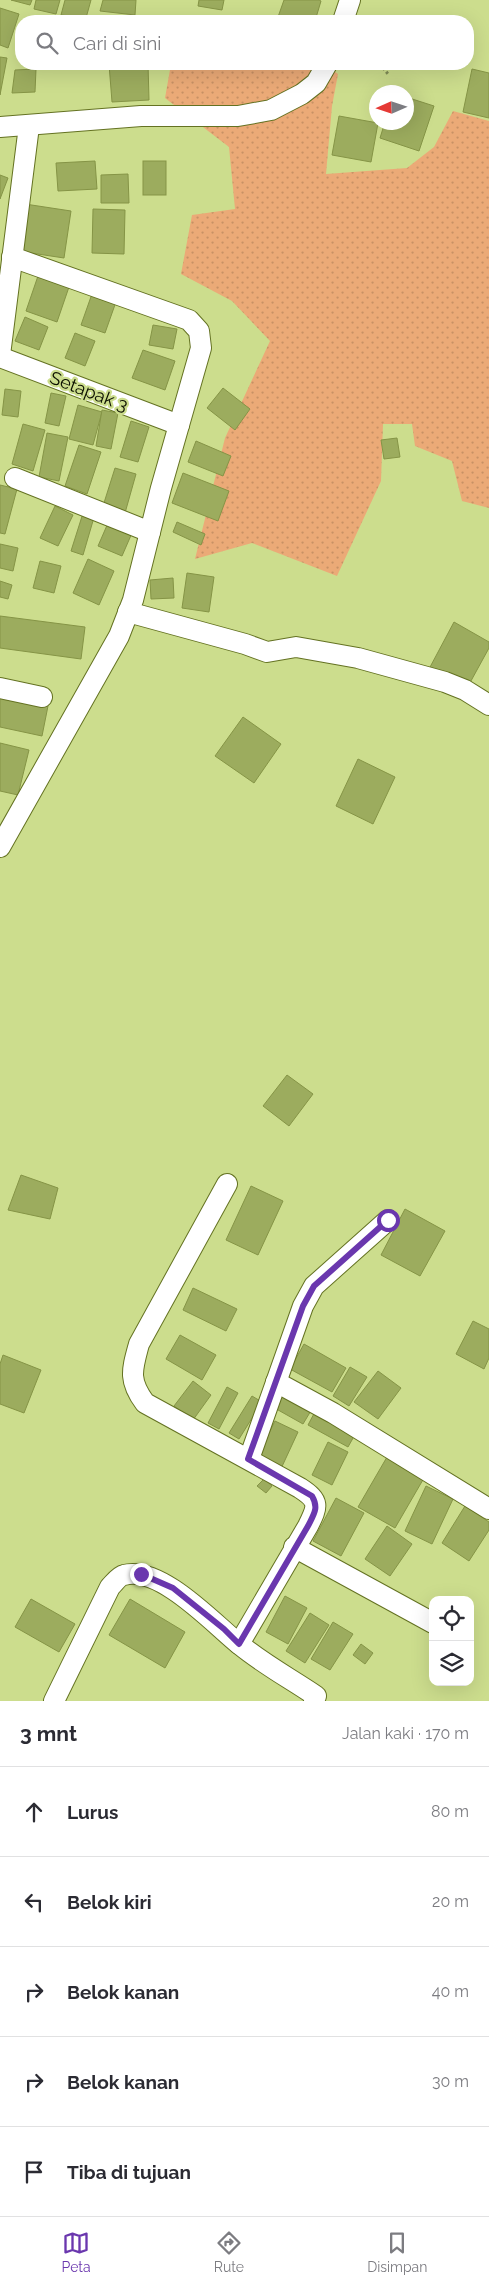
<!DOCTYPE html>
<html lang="id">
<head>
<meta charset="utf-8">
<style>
	body { margin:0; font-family:Raleway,sans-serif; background:#f7f7f7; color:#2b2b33 }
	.controls { position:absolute; right:15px; bottom:15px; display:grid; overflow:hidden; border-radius:10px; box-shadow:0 5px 20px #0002 }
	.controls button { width:45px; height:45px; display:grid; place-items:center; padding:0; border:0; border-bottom:1px solid #e1e1e2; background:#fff; color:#2b2b33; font:25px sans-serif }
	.compass { position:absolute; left:369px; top:85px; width:45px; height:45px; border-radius:50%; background:#fff; box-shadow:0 5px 20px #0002; rotate:267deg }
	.stop { position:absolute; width:15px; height:15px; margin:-11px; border:4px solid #6a37ae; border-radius:50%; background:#fff }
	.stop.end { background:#6a37ae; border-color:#fff; box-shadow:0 1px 5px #0008 }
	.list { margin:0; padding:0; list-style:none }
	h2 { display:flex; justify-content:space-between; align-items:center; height:65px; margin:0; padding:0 20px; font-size:21px }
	h2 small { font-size:16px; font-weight:400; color:#7c7c81 }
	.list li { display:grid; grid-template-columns:32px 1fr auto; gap:15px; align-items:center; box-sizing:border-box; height:90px; padding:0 20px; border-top:1px solid #e1e1e2 }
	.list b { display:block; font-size:19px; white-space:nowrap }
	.list em { font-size:16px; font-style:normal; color:#7c7c81 }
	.icon { flex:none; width:28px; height:28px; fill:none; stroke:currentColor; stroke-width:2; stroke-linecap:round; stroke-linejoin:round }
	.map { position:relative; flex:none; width:489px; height:1701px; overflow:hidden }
	.search { position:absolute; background:#fff; box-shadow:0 5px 20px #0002; left:15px; right:15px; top:15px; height:55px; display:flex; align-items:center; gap:12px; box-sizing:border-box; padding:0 18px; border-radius:20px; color:#7c7c81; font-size:19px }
	.sheet { height:515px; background:#fff }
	nav { display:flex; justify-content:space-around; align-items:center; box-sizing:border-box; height:70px; border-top:1px solid #e1e1e2; background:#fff; font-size:14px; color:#7c7c81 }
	nav a { display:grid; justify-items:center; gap:2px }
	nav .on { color:#6a37ae }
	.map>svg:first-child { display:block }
	.grass { fill:url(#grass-dots) }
	.building { fill:#9cac5e; stroke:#859446 }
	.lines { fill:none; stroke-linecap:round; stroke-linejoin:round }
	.minor-casing { stroke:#647222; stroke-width:22 }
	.path { stroke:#828e57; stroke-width:3; stroke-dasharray:2.5 2.5; stroke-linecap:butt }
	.minor { stroke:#fff; stroke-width:20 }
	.route { stroke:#6a37ae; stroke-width:6 }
	.labels { text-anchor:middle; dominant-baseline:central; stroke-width:4.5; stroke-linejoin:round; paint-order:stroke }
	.street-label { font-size:18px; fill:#0c1000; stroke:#ccdd8d }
</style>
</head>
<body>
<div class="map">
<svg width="489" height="1701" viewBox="0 0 489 1701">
	<defs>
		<pattern id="grass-dots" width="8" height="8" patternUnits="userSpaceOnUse" patternTransform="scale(1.25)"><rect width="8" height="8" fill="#ebaa77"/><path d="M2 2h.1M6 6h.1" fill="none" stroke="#c89165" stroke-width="1.8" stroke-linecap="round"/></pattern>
	</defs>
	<rect width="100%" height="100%" fill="#ccdd8d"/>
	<polygon class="grass" points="171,64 324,64 338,74 332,106 326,174 407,168 434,147 453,111 489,121 489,508 462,501 452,461 415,446 412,424 383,424 381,481 337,576 252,543 195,559 225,438 270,341 232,301 181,274 192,215 235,209 229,147 165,98"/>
	<g class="building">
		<polygon points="11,0 32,0 30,5"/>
		<polygon points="36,0 60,0 56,14 34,9"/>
		<polygon points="65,0 91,0 86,18 61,15"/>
		<polygon points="103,0 136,0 135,15 100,11"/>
		<polygon points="199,0 224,0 222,10 198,6"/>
		<polygon points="284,0 319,0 321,1 315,21 289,21 278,17"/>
		<polygon points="0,8 19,14 8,48 0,45"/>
		<polygon points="0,57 7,58 0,95"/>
		<polygon points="75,64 100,64 100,66 75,67"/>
		<polygon points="109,64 148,64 149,100 112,102"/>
		<polygon points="36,69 35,92 12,93 15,70"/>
		<polygon points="472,69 489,73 489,118 463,112"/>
		<polygon points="406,97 434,106 419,151 380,138 385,122 406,122"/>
		<polygon points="339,116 378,123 371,162 332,155"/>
		<polygon points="95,161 97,189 58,191 56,163"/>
		<rect x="143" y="161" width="23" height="34"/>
		<polygon points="128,174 129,203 101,203 101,175"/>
		<polygon points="0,175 8,178 0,199"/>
		<polygon points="25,204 71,211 64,258 18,251"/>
		<polygon points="93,209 125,210 124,254 92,253"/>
		<polygon points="39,273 70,284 57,322 26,311"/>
		<polygon points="93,291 117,299 105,333 81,325"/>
		<polygon points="25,317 48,327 39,350 15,341"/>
		<polygon points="153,325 177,329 173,349 149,345"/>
		<polygon points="75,333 95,341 85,366 65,358"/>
		<polygon points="143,350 175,361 165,390 132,378"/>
		<polygon points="223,388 250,409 235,430 207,408"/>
		<polygon points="5,389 21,391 18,417 2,415"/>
		<polygon points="51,393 66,396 59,426 45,423"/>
		<polygon points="78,405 102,412 93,445 69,439"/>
		<polygon points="102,410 118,413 111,449 96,446"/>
		<polygon points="131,421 149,427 138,462 120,457"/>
		<polygon points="23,424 45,430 33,471 12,464"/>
		<polygon points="47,433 68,437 59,481 39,477"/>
		<polygon points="397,438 400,457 384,459 381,440"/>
		<polygon points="196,441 231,456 223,476 188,462"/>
		<polygon points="79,445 101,452 87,494 65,486"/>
		<polygon points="115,468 136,474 125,513 103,506"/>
		<polygon points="183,473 229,491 218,521 172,503"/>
		<polygon points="0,485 17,489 5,534 0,533"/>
		<polygon points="55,506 73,515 58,546 40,538"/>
		<polygon points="84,510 95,514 83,555 71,551"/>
		<polygon points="177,522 205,534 201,545 173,532"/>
		<polygon points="108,523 132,533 122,556 98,546"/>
		<polygon points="0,544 18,548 13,571 0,568"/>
		<polygon points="88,559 114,571 99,605 73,593"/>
		<polygon points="40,561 61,566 54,593 33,588"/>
		<polygon points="187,573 214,577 209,612 182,608"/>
		<polygon points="173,578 174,598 151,599 150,580"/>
		<polygon points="0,581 12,585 8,599 0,597"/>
		<polygon points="0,616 85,627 81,659 0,648"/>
		<polygon points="454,622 489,642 489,648 466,690 429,669"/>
		<polygon points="0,696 48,706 42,736 0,727"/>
		<polygon points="243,717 281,744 254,783 215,756"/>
		<polygon points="0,743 29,750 18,795 0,791"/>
		<polygon points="358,759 395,777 373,824 336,806"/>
		<polygon points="287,1075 313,1094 289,1126 263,1106"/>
		<polygon points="21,1175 58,1188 50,1219 8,1210"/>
		<polygon points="251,1186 283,1201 258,1255 226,1240"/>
		<polygon points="405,1209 445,1231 420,1276 381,1255"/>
		<polygon points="193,1288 237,1309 226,1331 183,1310"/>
		<polygon points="473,1321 489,1329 489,1358 484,1369 456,1354"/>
		<polygon points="180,1335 216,1355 202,1380 166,1359"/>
		<polygon points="304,1344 346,1368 332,1392 290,1369"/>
		<polygon points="3,1355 41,1370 24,1413 0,1404 0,1364"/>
		<polygon points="350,1367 367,1377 349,1406 333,1396"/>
		<polygon points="378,1371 401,1388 378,1419 354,1402"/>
		<polygon points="193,1381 211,1395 193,1420 174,1406"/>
		<polygon points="227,1387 238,1393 219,1429 208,1423"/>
		<polygon points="279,1390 312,1409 303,1424 271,1406"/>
		<polygon points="252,1396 262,1402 239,1439 229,1433"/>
		<polygon points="317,1408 357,1431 348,1447 308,1425"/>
		<polygon points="275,1421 298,1432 279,1473 255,1461"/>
		<polygon points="328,1442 348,1452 332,1485 312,1475"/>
		<polygon points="387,1457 424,1478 395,1528 358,1507"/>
		<polygon points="264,1479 272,1486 266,1493 257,1486"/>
		<polygon points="426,1486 453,1499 432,1544 405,1531"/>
		<polygon points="336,1498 364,1513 341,1556 313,1541"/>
		<polygon points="465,1506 489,1522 489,1530 469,1561 442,1543"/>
		<polygon points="387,1526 412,1544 390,1576 365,1559"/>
		<polygon points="285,1596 307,1608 288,1644 266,1632"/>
		<polygon points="31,1599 75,1624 59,1652 15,1627"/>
		<polygon points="130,1599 185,1632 165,1668 109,1635"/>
		<polygon points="310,1613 329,1625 305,1663 286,1651"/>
		<polygon points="333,1622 353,1634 330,1670 311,1659"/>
		<polygon points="361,1644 373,1653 365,1664 353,1655"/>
	</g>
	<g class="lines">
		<g class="minor-casing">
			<g id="minor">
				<polyline points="343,21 350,0"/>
				<polyline points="0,127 141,116 238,116 271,110 302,94 316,83 327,64"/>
				<polyline points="0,355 29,126"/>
				<polyline points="0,357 179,425"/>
				<polyline points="15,478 150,532"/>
				<polyline points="128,612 245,644 267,652 296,647 358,658 445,682 465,690 489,705"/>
				<polyline points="0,688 42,697"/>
				<polyline points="0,847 119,636 133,600 161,488 201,348 199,331 189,320 12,257"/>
				<path d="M227,1184l-88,160c-7,26 -11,36 6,59l155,85c20,13 18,18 8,38l-69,118"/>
				<polyline points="276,1382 333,1413 489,1509"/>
				<polyline points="249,1459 303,1306 314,1286 388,1220"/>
				<polyline points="294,1547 433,1623"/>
				<path d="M54,1701l56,-114c4,-4 9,-11 14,-12 36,-10 90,49 115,69 24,20 52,35 77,52l-2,5"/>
			</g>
		</g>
		<polyline class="path" points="380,64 388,74"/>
		<use href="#minor" class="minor"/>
	</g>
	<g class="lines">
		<path class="route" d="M141,1574l32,14 51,41 15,15 69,-118c6,-12 11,-18 4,-30l-64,-37 55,-153 11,-20 74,-66"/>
	</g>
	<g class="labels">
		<g class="street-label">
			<text transform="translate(89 391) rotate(21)">Setapak 3</text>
		</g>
	</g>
</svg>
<div class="controls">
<button><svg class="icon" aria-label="locate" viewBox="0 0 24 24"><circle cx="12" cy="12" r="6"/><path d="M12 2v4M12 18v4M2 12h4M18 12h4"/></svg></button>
<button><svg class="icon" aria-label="layers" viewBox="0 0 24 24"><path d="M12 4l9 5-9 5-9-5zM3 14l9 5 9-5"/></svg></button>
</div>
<svg class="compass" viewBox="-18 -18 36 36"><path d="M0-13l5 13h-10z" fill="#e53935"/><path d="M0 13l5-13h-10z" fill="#7c7c81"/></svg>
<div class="stop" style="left:388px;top:1220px"></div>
<div class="stop end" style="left:141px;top:1574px"></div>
<div class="search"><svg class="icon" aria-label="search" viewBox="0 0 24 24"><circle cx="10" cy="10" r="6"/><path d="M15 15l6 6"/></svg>Cari di sini</div>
</div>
<section class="sheet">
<h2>3 mnt<small>Jalan kaki · 170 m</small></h2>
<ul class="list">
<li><svg class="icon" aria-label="ahead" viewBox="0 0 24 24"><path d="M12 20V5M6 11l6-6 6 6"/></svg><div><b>Lurus</b></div><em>80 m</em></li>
<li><svg class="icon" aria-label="left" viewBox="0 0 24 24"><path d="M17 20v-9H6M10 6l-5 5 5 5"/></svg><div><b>Belok kiri</b></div><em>20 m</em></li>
<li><svg class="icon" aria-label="right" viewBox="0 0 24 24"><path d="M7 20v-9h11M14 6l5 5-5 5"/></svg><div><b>Belok kanan</b></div><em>40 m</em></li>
<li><svg class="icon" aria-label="right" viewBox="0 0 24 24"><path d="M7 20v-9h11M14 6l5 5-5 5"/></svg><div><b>Belok kanan</b></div><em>30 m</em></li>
<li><svg class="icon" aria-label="arrive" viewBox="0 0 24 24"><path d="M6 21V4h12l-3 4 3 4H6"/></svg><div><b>Tiba di tujuan</b></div></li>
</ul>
</section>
<nav>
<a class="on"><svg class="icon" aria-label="map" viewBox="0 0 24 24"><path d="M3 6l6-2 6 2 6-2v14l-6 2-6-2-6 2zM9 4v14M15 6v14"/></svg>Peta</a>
<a><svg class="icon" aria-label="directions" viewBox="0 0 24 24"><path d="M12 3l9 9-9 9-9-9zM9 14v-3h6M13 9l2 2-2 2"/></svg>Rute</a>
<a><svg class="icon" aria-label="saved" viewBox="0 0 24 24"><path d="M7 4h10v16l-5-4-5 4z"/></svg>Disimpan</a>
</nav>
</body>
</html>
